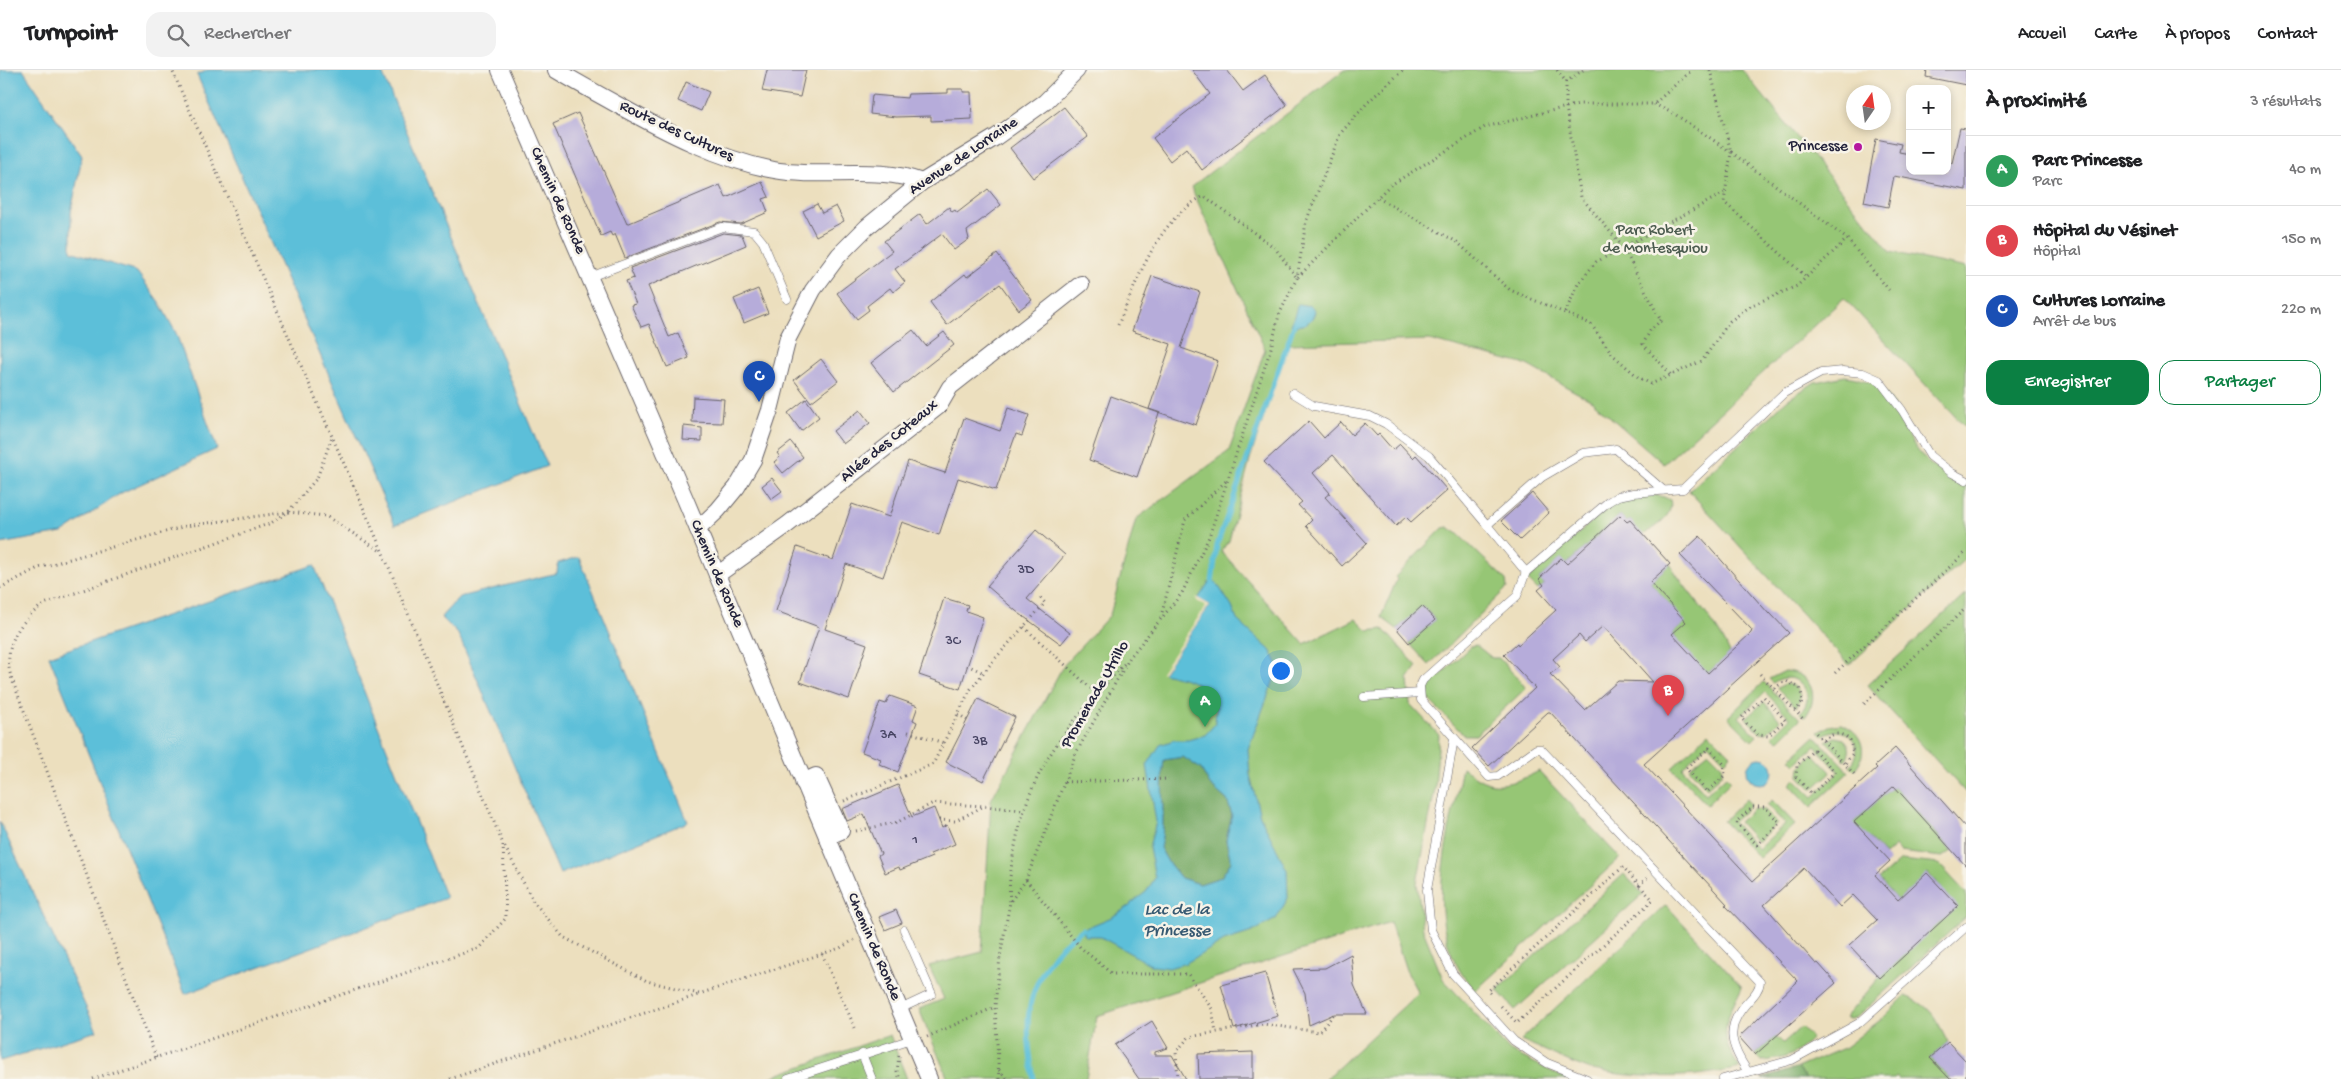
<!DOCTYPE html>
<html lang="fr">
<head>
<meta charset="utf-8">
<style>
	body { margin:0; font-family:"Gochi Hand",sans-serif; background:#f2f2f2; color:#202124 }
	.controls { position:absolute; right:15px; top:15px; display:grid; overflow:hidden; border-radius:10px; box-shadow:0 2px 8px #0003 }
	.controls button { width:45px; height:45px; display:grid; place-items:center; padding:0; border:0; border-bottom:1px solid #e0e0e0; background:#fff; color:#202124; font:25px sans-serif }
	.compass { position:absolute; left:1846px; top:15px; width:45px; height:45px; border-radius:50%; background:#fff; box-shadow:0 2px 8px #0003; rotate:13deg }
	.you { position:absolute; left:1280px; top:600px; width:18px; height:18px; margin:-12px; border:4px solid #fff; border-radius:50%; background:#1a73e8; box-shadow:0 0 0 8px #1a73e833 }
	.badge { display:grid; place-items:center; width:32px; height:32px; border-radius:50%; background:#0b8043; color:#fff; font-size:16px; font-weight:700 }
	.pin { position:absolute; translate:-50% -41px; filter:drop-shadow(0 1px 2px #0008) }
	.pin::after { content:''; position:absolute; top:26px; width:18px; height:15px; background:inherit; clip-path:polygon(0 0,100% 0,50% 100%) }
	.list { margin:0; padding:0; list-style:none }
	h2 { display:flex; justify-content:space-between; align-items:center; height:65px; margin:0; padding:0 20px; font-size:21px }
	h2 small { font-size:16px; font-weight:400; color:#757577 }
	.list li { display:grid; grid-template-columns:32px 1fr auto; gap:15px; align-items:center; box-sizing:border-box; height:70px; padding:0 20px; border-top:1px solid #e0e0e0 }
	.list b { display:block; font-size:19px; white-space:nowrap }
	.list p { margin:0; font-size:16px; white-space:nowrap; color:#757577 }
	.list em { font-size:16px; font-style:normal; color:#757577 }
	.actions { display:flex; gap:10px; padding:15px 20px }
	.actions a { flex:1; padding:11px 0; border:1px solid #0b8043; border-radius:15px; text-align:center; font-size:18px; color:#0b8043 }
	.actions .main { background:#0b8043; color:#fff }
	.icon { flex:none; width:28px; height:28px; fill:none; stroke:currentColor; stroke-width:2; stroke-linecap:round; stroke-linejoin:round }
	.map { position:relative; flex:none; width:1966px; height:1009px; overflow:hidden }
	header { display:flex; align-items:center; gap:30px; box-sizing:border-box; height:70px; padding:0 25px; background:#fff; border-bottom:1px solid #e0e0e0 }
	header strong { font-size:24px }
	nav { display:flex; gap:28px; margin-inline-start:auto; font-size:18px }
	.search { width:350px; height:45px; background:#f2f2f2; display:flex; align-items:center; gap:12px; box-sizing:border-box; padding:0 18px; border-radius:15px; color:#757577; font-size:19px }
	main { display:flex }
	aside { flex:1; background:#fff }
	.map>svg:first-child { display:block }
	.green { fill:#96c675; stroke:#5c7458 }
	.forest { fill:#78ab66; stroke:#4d6650 }
	.water { fill:#5bbfd9; stroke:#3e708a; fill-rule:evenodd }
	.pier { fill:#ecdfbe }
	.lines { fill:none; stroke-linecap:round; stroke-linejoin:round }
	.stream { stroke:#5bbfd9; stroke-width:5 }
	.building { fill:#b6acda; fill-rule:evenodd }
	.lane-casing { stroke:#696469; stroke-width:9 }
	.street-casing { stroke:#696469; stroke-width:18 }
	.path { stroke:#696469; stroke-width:3; stroke-dasharray:1 4; stroke-linecap:butt }
	.lane { stroke:#fff; stroke-width:8 }
	.street { stroke:#fff; stroke-width:16 }
	.poi-dot { fill:#b5179e; stroke:#f7f3e8; stroke-width:2 }
	.labels { text-anchor:middle; dominant-baseline:central; stroke-width:5; stroke-linejoin:round; paint-order:stroke }
	.number-label { font-size:14px; fill:#474463 }
	.street-label { font-size:16px; fill:#22223b; stroke:#f7f3e8 }
	.poi-label { font-size:16px; fill:#22223b; stroke:#f7f3e8; text-anchor:end }
	.park-label { font-size:16px; fill:#4b5b4f; stroke:#f7f3e8 }
	.water-label { font-size:18px; font-style:italic; fill:#365972; stroke:#f7f3e8 }
</style>
</head>
<body>
<header>
<strong>Turnpoint</strong>
<div class="search"><svg class="icon" aria-label="search" viewBox="0 0 24 24"><circle cx="10" cy="10" r="6"/><path d="M15 15l6 6"/></svg>Rechercher</div>
<nav><a>Accueil</a><a>Carte</a><a>À propos</a><a>Contact</a></nav>
</header>
<main>
<div class="map">
<svg width="1966" height="1009" viewBox="0 0 1966 1009">
	<rect width="100%" height="100%" fill="#f7f3e8"/>
	<filter id="ink" filterUnits="userSpaceOnUse"><feTurbulence type="fractalNoise" baseFrequency=".02" numOctaves="2"/><feDisplacementMap in="SourceGraphic" scale="10" xChannelSelector="R" yChannelSelector="G"/><feConvolveMatrix kernelMatrix="1 2 1 2 8 2 1 2 1" color-interpolation-filters="sRGB"/></filter>
	<filter id="wash" filterUnits="userSpaceOnUse"><feTurbulence type="fractalNoise" baseFrequency=".0096" numOctaves="4" result="noise"/><feDisplacementMap in="SourceGraphic" scale="20" xChannelSelector="R" yChannelSelector="G"/><feGaussianBlur stdDeviation="1.12" result="paint"/><feColorMatrix in="noise" values="0 0 0 0 0 0 0 0 0 0 0 0 0 0 0 0 0 1.4 0 .05"/><feComposite in="paint" operator="in"/></filter>
	<g filter="url(#wash)">
		<rect width="100%" height="100%" fill="#ecdfbe"/>
		<g class="green">
			<polygon points="1344,0 1742,0 1891,182 1966,198 1966,358 1844,228 1664,394 1592,331 1527,295 1429,270 1288,274 1250,389 1229,471 1221,481 1304,574 1356,549 1368,561 1383,559 1417,596 1408,609 1410,634 1439,665 1435,718 1417,813 1423,860 1443,909 1510,981 1567,1009 1326,1009 1418,923 1406,900 1390,852 1097,946 1086,1009 948,1009 919,939 944,929 929,896 982,882 991,730 1063,596 1110,545 1136,449 1229,381 1265,279 1191,117"/>
			<path d="M1845,306c55,7 47,40 74,76 12,16 30,26 47,34v72l-117,107 -160,-174 98,-91 28,-18z"/>
			<path d="M1654,425l10,2 6,3c5,16 -16,27 -27,35l-13,-15 -3,2 -7,-7 -53,49 -6,-5 -22,20 5,6 -6,5 -10,-10 3,-4 80,-72 10,-4z"/>
			<polygon points="1448,457 1457,463 1506,510 1507,518 1429,595 1409,573 1435,550 1423,536 1397,559 1381,547 1397,509 1395,507 1443,458"/>
			<path d="M1670,494c18,31 46,56 60,89l-32,29 -6,-26 -20,-22 13,-12 -35,-40z"/>
			<polygon points="1966,524 1966,723 1867,615"/>
			<polygon points="1476,575 1492,588 1499,588 1526,618 1476,665 1464,665 1429,630 1426,623 1428,617 1471,576"/>
			<path d="M1785,601c26,1 36,26 20,46l-5,-4c20,-20 -6,-46 -27,-30l-4,-4z"/>
			<polygon points="1764,612 1800,649 1778,671 1772,666 1790,648 1765,622 1739,647 1757,666 1752,671 1728,647"/>
			<path d="M1785,614c14,1 19,13 11,23l-19,-19z"/>
			<polygon points="1764,632 1780,650 1767,663 1759,662 1746,648"/>
			<path d="M1841,654c21,7 29,29 13,46l-4,-4c19,-20 -6,-46 -28,-30l-4,-4 11,-6z"/>
			<polygon points="1709,663 1731,685 1725,691 1708,673 1682,698 1706,724 1726,706 1731,711 1707,735 1672,698"/>
			<polygon points="1815,666 1849,702 1811,737 1790,714 1795,709 1813,727 1839,702 1815,676 1795,694 1790,689"/>
			<path d="M1835,667l9,2c7,6 7,14 1,21l-19,-19z"/>
			<polygon points="1709,682 1722,695 1722,704 1707,718 1689,698"/>
			<polygon points="1814,684 1831,702 1812,720 1799,706 1800,697"/>
			<path d="M1462,697c7,5 15,12 24,15 15,7 40,-4 53,-11l81,87 -145,133c-5,-7 -12,-14 -16,-22 -35,-61 -9,-137 3,-202z"/>
			<polygon points="1894,716 1895,717 1952,781 1942,787 1900,782 1895,776 1885,785 1870,769 1839,765"/>
			<polygon points="1746,729 1751,735 1733,752 1758,779 1785,754 1767,735 1772,730 1795,754 1759,788 1723,751"/>
			<polygon points="1754,739 1764,740 1777,753 1757,772 1739,752"/>
			<polygon points="1901,790 1939,794 1966,823 1966,847 1857,947 1850,949 1845,948 1879,908 1957,836 1928,803 1898,830 1879,809"/>
			<polygon points="1624,804 1643,824 1515,940 1497,920"/>
			<path d="M1666,835l76,82c-16,34 -26,46 -2,81 -47,11 -105,11 -152,1 -23,-8 -45,-20 -67,-29z"/>
			<path d="M1905,926c27,10 30,21 43,46l-18,16 20,21h-52l-1,-2 -3,2h-88l-9,-11 47,-20 39,-30z"/>
			<path d="M1801,957l11,11c-17,18 -25,20 -50,23l-7,-6 21,-19 7,7z"/>
			<polygon points="890,965 907,1009 765,1009"/>
		</g>
		<g class="forest">
			<path d="M1183,687l18,12 9,16 17,15 5,15 -6,25 5,22 -10,15 -21,7 -19,-6 -13,-16 -8,-14c7,-29 -1,-59 4,-88z"/>
			<polygon points="1797,998 1806,1009 1762,1009"/>
		</g>
		<g class="water">
			<polygon points="0,0 23,0 82,86 71,142 71,181 137,202 159,232 176,263 217,379 121,423 62,463 0,474"/>
			<polygon points="208,0 381,0 547,396 395,455 197,5"/>
			<path d="M1298,234l13,2 4,5c-2,11 -13,17 -24,14z"/>
			<polygon points="579,487 688,752 560,804 458,564 441,547 459,527 557,503 558,493"/>
			<polygon points="314,495 446,828 185,924 49,586"/>
			<path d="M1209,512h7l16,25 5,13 33,30 7,13 -4,19 -25,67 2,26 10,41 27,54 1,28 -12,21 -24,13 -28,9 -38,22 -17,5 -16,-2 -54,-30h-14l-2,-7 29,-12 19,-12 -1,-1 16,-12 9,-14 -6,-31 7,-25 -9,-57 13,-20 14,-5h14l17,-5 10,-11c0,-6 2,-14 0,-20 -7,-22 -33,-26 -52,-31l47,-68 -12,-6zM1183,687l18,12 9,16 17,15 5,15 -6,25 5,22 -10,15 -21,7 -19,-6 -13,-16 -8,-14c7,-29 -1,-59 4,-88z"/>
			<circle cx="1760" cy="701" r="13"/>
			<polygon points="0,752 97,961 0,991"/>
		</g>
		<polygon class="pier" points="1196,527 1210,535 1163,603 1161,602 1206,536 1197,531"/>
		<g class="lines">
			<g class="stream">
				<polyline points="1212,512 1217,475 1294,255"/>
				<path d="M1034,1009c-9,-49 -12,-82 20,-124 7,-10 19,-18 29,-26"/>
			</g>
		</g>
		<g id="blocks">
			<g class="building">
				<polygon points="767,0 806,0 800,27 762,21"/>
				<polygon points="1192,0 1227,0 1243,21 1265,5 1287,35 1202,100 1186,78 1170,91 1153,68 1210,24"/>
				<polygon points="1927,0 1966,0 1966,15 1926,7"/>
				<polygon points="686,12 709,22 701,41 678,31"/>
				<polygon points="948,19 963,19 963,22 971,22 972,49 931,51 931,46 896,47 870,44 872,25 907,28 908,24 948,23"/>
				<polygon points="1064,37 1088,67 1033,108 1010,78"/>
				<polygon points="578,43 627,154 720,115 726,128 762,112 769,127 763,129 768,142 741,154 720,152 625,188 615,164 612,166 610,162 601,166 553,54"/>
				<polygon points="1960,58 1966,59 1966,120 1894,106 1888,137 1864,132 1876,69 1901,74 1899,82 1910,84 1910,101 1947,101 1947,92 1952,93"/>
				<polygon points="988,119 1001,135 967,161 969,169 954,180 942,164 895,199 905,212 893,222 890,218 867,236 869,240 857,249 837,223 892,181 884,171 920,144 927,154 949,137 952,142 955,140 957,143"/>
				<polygon points="817,134 822,143 836,136 844,151 816,166 803,141"/>
				<polygon points="723,163 742,165 746,175 648,216 669,267 678,263 689,288 667,297 649,254 641,257 631,235 636,234 626,211 634,208 630,198"/>
				<polygon points="997,184 1032,230 1019,240 1000,214 947,255 930,232 965,204 967,207"/>
				<polygon points="1152,206 1200,222 1181,278 1218,291 1196,355 1149,339 1171,274 1132,261"/>
				<polygon points="758,219 768,243 744,253 734,229"/>
				<polygon points="913,260 926,276 944,262 954,275 894,322 871,293"/>
				<polygon points="821,289 838,311 811,332 794,310"/>
				<polygon points="1111,326 1159,343 1137,407 1089,390"/>
				<polygon points="693,327 724,329 722,353 692,352"/>
				<polygon points="806,329 819,347 801,361 788,343"/>
				<polygon points="1008,338 1029,345 1022,366 1016,364 996,420 958,408 939,465 902,452 883,507 846,494 825,559 867,574 849,629 800,612 819,557 776,541 797,477 833,490 852,434 889,447 908,391 945,403 964,348 1000,361"/>
				<polygon points="860,340 870,353 843,374 833,361"/>
				<polygon points="1309,351 1324,368 1341,352 1352,365 1365,353 1377,366 1379,364 1393,380 1400,374 1413,388 1416,385 1447,420 1411,452 1406,447 1396,456 1333,385 1313,403 1330,423 1325,427 1367,473 1342,496 1306,456 1312,450 1298,435 1302,432 1264,392"/>
				<polygon points="684,356 702,358 702,371 683,370"/>
				<polygon points="791,372 803,387 783,403 774,392 780,387 777,383"/>
				<polygon points="772,408 782,421 771,429 762,416"/>
				<polygon points="1532,423 1549,443 1520,470 1501,451"/>
				<path d="M1620,445l7,7 3,-2 40,44 -20,18 36,40 -14,12 36,39 43,-40 1,-3 -72,-75 20,-19 69,78 1,-1 19,20 -145,131 109,117 124,-113 -2,-2 20,-18 71,80v38l-72,-80 -40,36 36,39 -15,14 23,25 29,-27 31,33 -78,72 -31,-33 28,-25 -24,-25 -13,12 -36,-39 -40,37 52,59 2,-1 18,20 -81,72 -16,-18 59,-56 -73,-76 2,-1 -177,-192h-2l-59,54 -17,-18 63,-60 -31,-33 13,-12 1,2 38,-35 -18,-20 6,-5 -5,-6 22,-21 6,6zM1603,556l50,56 -35,-1 -33,29 -35,-36 10,-7 -7,-8 26,-24 6,7z"/>
				<polygon points="1036,460 1065,485 1027,529 1070,563 1061,574 1016,541 987,516"/>
				<polygon points="944,528 968,535 966,541 983,547 960,619 919,605"/>
				<polygon points="1422,536 1435,550 1409,573 1397,559"/>
				<polygon points="890,626 918,636 913,650 917,652 898,702 879,694 881,689 862,682 880,632 886,634"/>
				<polygon points="978,629 1015,647 983,711 946,692"/>
				<polygon points="898,715 912,747 934,738 942,758 947,755 955,774 930,784 932,787 900,800 899,797 885,803 878,786 881,784 864,744 847,751 842,739"/>
				<polygon points="896,840 902,853 885,860 879,847"/>
				<polygon points="1351,884 1354,915 1367,944 1334,944 1309,955 1305,923 1293,899 1325,898"/>
				<polygon points="1265,903 1278,946 1234,959 1221,915"/>
				<polygon points="1152,951 1168,978 1155,982 1155,985 1172,985 1186,1009 1139,1009 1115,975"/>
				<polygon points="1948,972 1966,991 1966,1009 1950,1009 1930,988"/>
				<polygon points="1253,982 1253,1009 1199,1009 1198,984"/>
			</g>
		</g>
	</g>
	<g filter="url(#ink)">
		<use href="#blocks" fill-opacity="0" stroke="#696469" stroke-width="1"/>
		<g class="lines">
			<g class="lane-casing">
				<g id="lane">
					<polyline points="590,207 722,157 754,161 763,172 787,229"/>
					<polyline points="1293,323 1314,336 1370,346 1386,354 1429,386 1487,455"/>
					<polyline points="1526,502 1487,455 1542,407 1583,383 1616,379 1663,420"/>
					<polyline points="1364,627 1420,623"/>
					<polyline points="1454,669 1427,820 1431,860 1453,904 1514,971 1547,993 1587,1009"/>
					<polyline points="900,939 932,924 904,860"/>
					<polyline points="862,984 872,1009"/>
					<path d="M1748,1002c-16,-24 -24,-43 -3,-67 7,-8 14,-14 15,-23l-219,-233h-5l-38,27 -9,1 -68,-77 -1,-14 3,-6 94,-84 9,-24 82,-70 10,-6 15,-3 50,-4 101,-96 37,-20 22,-2 20,2 16,7 23,30 28,46 22,17 14,7"/>
					<polyline points="788,1009 912,969"/>
					<polyline points="1723,1009 1792,990 1859,953 1966,857"/>
				</g>
			</g>
			<g class="street-casing">
				<g id="street">
					<polyline points="500,0 686,431 929,1009"/>
					<path d="M556,0c20,12 40,23 60,34 50,28 102,55 158,66 49,9 103,-5 148,12"/>
					<polyline points="698,459 718,440 737,417 753,390 770,340 788,268 813,220 839,185 867,157 922,112 996,67 1045,32 1077,0"/>
					<polyline points="717,505 787,455 939,336 950,317 1081,214"/>
					<polyline points="803,712 816,706 841,761 827,767"/>
				</g>
			</g>
			<g class="path">
				<polyline points="1557,0 1566,12 1583,0"/>
				<polyline points="1710,0 1731,82 1847,169 1889,220"/>
				<polyline points="1566,12 1566,37 1581,127 1623,177 1662,253"/>
				<polyline points="1654,34 1676,45 1731,82 1724,132 1806,207"/>
				<polyline points="1378,128 1457,172 1510,220 1591,254 1613,285 1638,307 1651,314 1702,291 1730,251 1752,235 1797,216 1847,169"/>
				<polyline points="1565,243 1578,214 1596,192 1724,123"/>
				<polyline points="1661,250 1650,261 1643,274 1671,305"/>
				<path d="M1118,255c19,-44 40,-107 86,-129l71,52 22,30 92,-92 96,-59 94,-23h75l38,-34"/>
				<polyline points="0,518 38,498 186,456 288,442 326,446 382,482"/>
				<polyline points="1161,547 1185,450 1226,411"/>
				<polyline points="1024,557 1097,624"/>
				<polyline points="967,595 984,603"/>
				<polyline points="1835,603 1966,482"/>
				<polyline points="1760,604 1803,649"/>
				<polyline points="1774,618 1786,611 1800,618 1803,631 1796,641"/>
				<polygon points="1764,627 1785,650 1768,666 1758,665 1741,648"/>
				<polyline points="1864,634 1966,538"/>
				<polyline points="958,644 967,650"/>
				<polyline points="908,662 944,673"/>
				<polyline points="1816,663 1854,704"/>
				<path d="M1823,670c10,-7 17,-9 27,0l3,13 -8,11"/>
				<polygon points="1709,678 1724,694 1725,705 1707,722 1686,698"/>
				<polygon points="1814,680 1835,702 1812,724 1796,707 1797,695"/>
				<polyline points="1064,712 1169,709"/>
				<polyline points="844,731 933,694 970,620 993,591 1045,533 1038,525"/>
				<polygon points="1753,737 1765,737 1780,753 1757,775 1736,752"/>
				<polyline points="939,750 955,751 984,736 1023,740"/>
				<polyline points="856,761 898,752 933,733 984,736"/>
				<polyline points="505,777 533,831 563,867 647,911 699,924 840,878 854,870"/>
				<polyline points="1026,810 1080,877 1112,904 1188,904 1212,939 1216,962"/>
				<path d="M1010,831c-2,-21 2,-39 6,-60 17,-80 56,-119 109,-178"/>
				<polyline points="822,884 856,960"/>
				<polyline points="1490,923 1488,921 1623,797 1639,815 1648,807"/>
				<polyline points="1501,936 1517,953 1653,830 1639,815"/>
				<polyline points="927,967 995,937"/>
				<polyline points="899,986 897,1001 900,1009"/>
				<path d="M156,987l-138,-362c-3,-9 -9,-20 -9,-30 -2,-27 15,-47 35,-61l227,-81 17,-11 29,-34 15,-41"/>
				<polyline points="999,1000 1007,1009"/>
				<polyline points="93,1009 479,878 506,848 503,774 383,483 172,0"/>
				<polyline points="450,1009 698,925"/>
				<polyline points="999,1009 995,936 1000,887 1010,832 1026,810 1076,683 1130,587 1182,523 1209,467 1271,278 1279,245 1297,208 1306,152 1340,64 1368,32 1403,0"/>
				<polyline points="1178,1009 1176,982 1189,967 1263,954 1319,962 1334,944"/>
			</g>
			<use href="#lane" class="lane"/>
			<use href="#street" class="street"/>
		</g>
	</g>
	<circle class="poi-dot" cx="1858" cy="77" r="5"/>
	<g class="labels">
		<g class="number-label">
			<text x="1026" y="500">3D</text>
			<text x="953" y="571">3C</text>
			<text x="888" y="665">3A</text>
			<text x="980" y="671">3B</text>
			<text x="915" y="770">1</text>
		</g>
		<g class="street-label">
			<text transform="translate(676 62) rotate(25)">Route des Cultures</text>
			<text transform="translate(964 87) rotate(-34)">Avenue de Lorraine</text>
			<text transform="translate(557 131) rotate(66)">Chemin de Ronde</text>
			<text transform="translate(890 372) rotate(-39)">Allée des Coteaux</text>
			<text transform="translate(716 504) rotate(67)">Chemin de Ronde</text>
			<text transform="translate(1096 625) rotate(-60)">Promenade Utrillo</text>
			<text transform="translate(873 877) rotate(67)">Chemin de Ronde</text>
		</g>
		<g class="poi-label">
			<text x="1848" y="77">Princesse</text>
		</g>
		<g class="park-label">
			<text x="1655" y="161">Parc Robert<tspan x="1655" dy="18">de Montesquiou</tspan></text>
		</g>
		<g class="water-label">
			<text x="1177" y="840">Lac de la<tspan x="1177" dy="21">Princesse</tspan></text>
		</g>
	</g>
</svg>
<div class="controls">
<button>+</button>
<button>−</button>
</div>
<svg class="compass" viewBox="-18 -18 36 36"><path d="M0-13l5 13h-10z" fill="#e53935"/><path d="M0 13l5-13h-10z" fill="#757577"/></svg>
<div class="you"></div>
<div class="pin badge" style="left:1205px;top:657px;background:#2e9e5b">A</div>
<div class="pin badge" style="left:1668px;top:646px;background:#e0444e">B</div>
<div class="pin badge" style="left:759px;top:332px;background:#1a4fb4">C</div>
</div>
<aside>
<h2>À proximité<small>3 résultats</small></h2>
<ul class="list">
<li><span class="badge" style="background:#2e9e5b">A</span><div><b>Parc Princesse</b><p>Parc</p></div><em>40 m</em></li>
<li><span class="badge" style="background:#e0444e">B</span><div><b>Hôpital du Vésinet</b><p>Hôpital</p></div><em>150 m</em></li>
<li><span class="badge" style="background:#1a4fb4">C</span><div><b>Cultures Lorraine</b><p>Arrêt de bus</p></div><em>220 m</em></li>
</ul>
<div class="actions"><a class="main">Enregistrer</a><a>Partager</a></div>
</aside>
</main>
</body>
</html>
